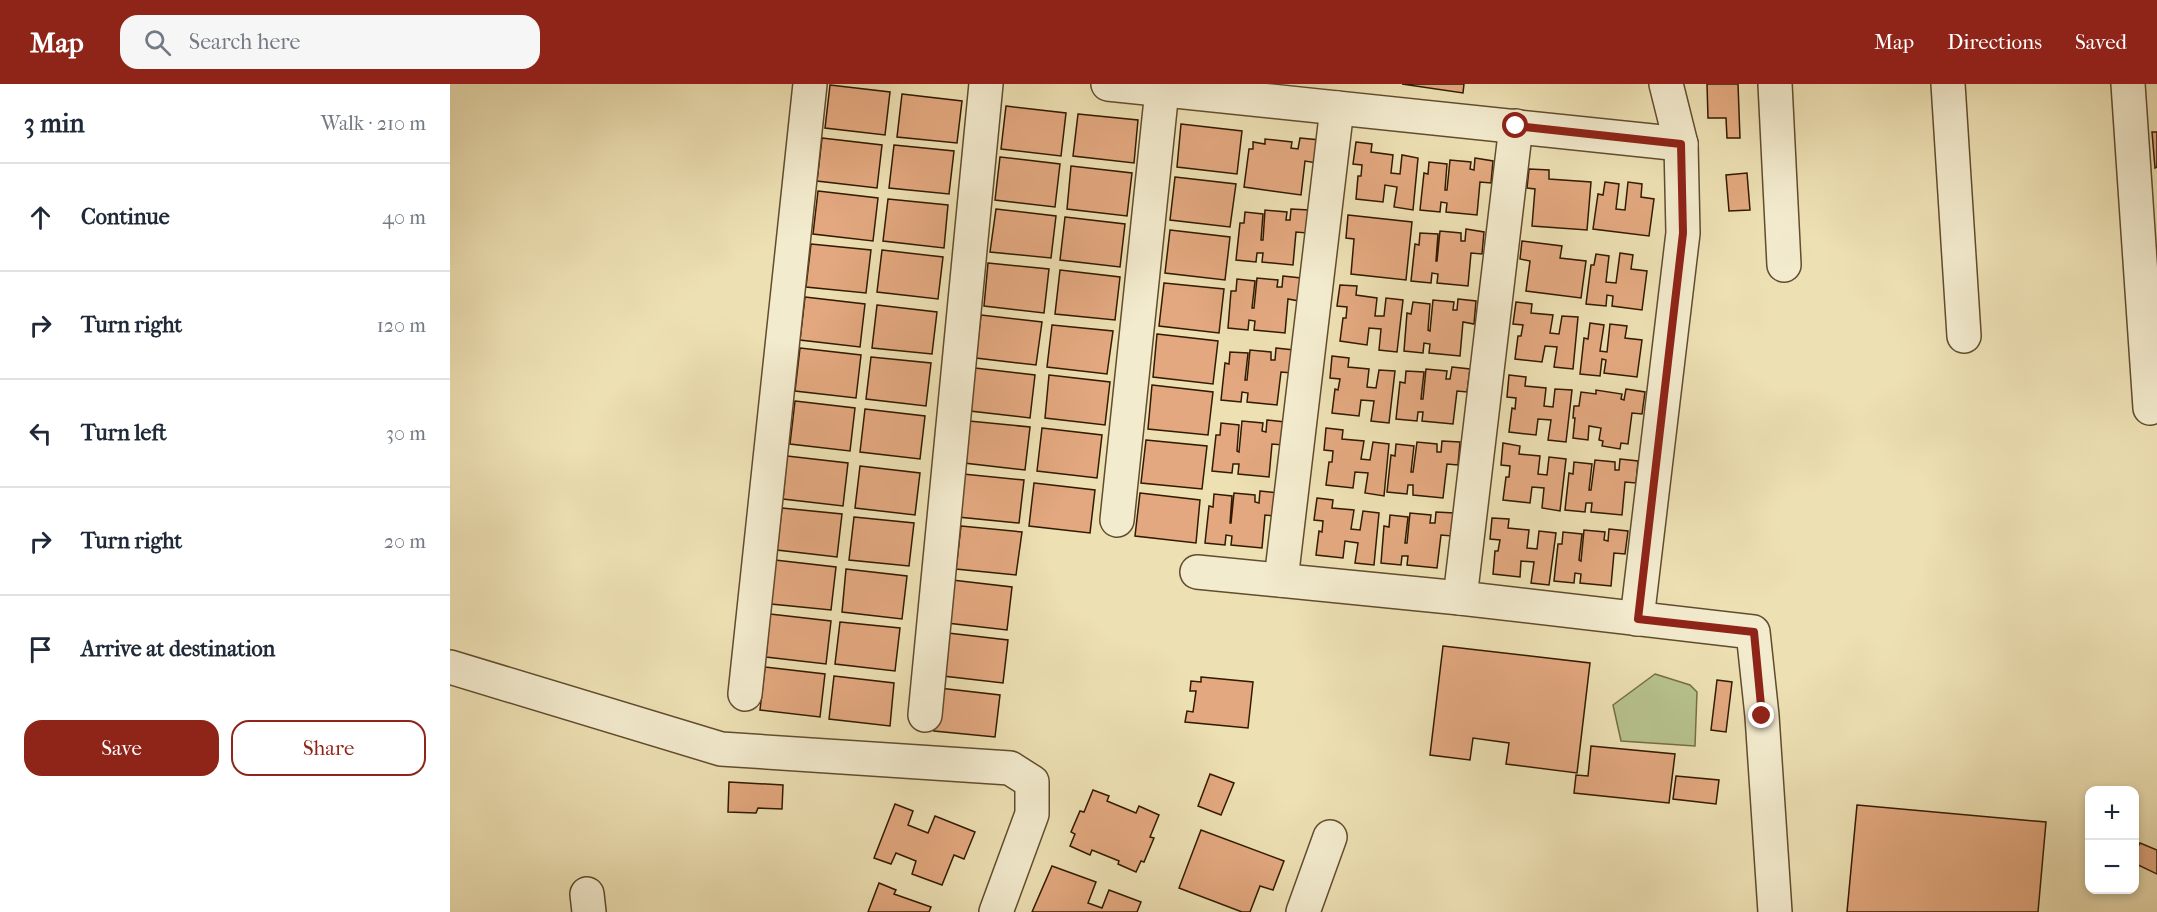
<!DOCTYPE html>
<html lang="en">
<head>
<meta charset="utf-8">
<style>
	body { margin:0; font-family:"IM FELL French Canon",serif; background:#f6f6f7; color:#1f2937 }
	.controls { position:absolute; right:18px; bottom:18px; display:grid; overflow:hidden; border-radius:12px; box-shadow:0 3px 9px #0003 }
	.controls button { width:54px; height:54px; display:grid; place-items:center; padding:0; border:0; border-bottom:2px solid #e0e1e3; background:#fff; color:#1f2937; font:30px sans-serif }
	.stop { position:absolute; width:18px; height:18px; margin:-14px; border:4px solid #8f2418; border-radius:50%; background:#fff }
	.stop.end { background:#8f2418; border-color:#fff; box-shadow:0 2px 6px #0008 }
	.list { margin:0; padding:0; list-style:none }
	h2 { display:flex; justify-content:space-between; align-items:center; height:78px; margin:0; padding:0 24px; font-size:26px }
	h2 small { font-size:20px; font-weight:400; color:#747a83 }
	.list li { display:grid; grid-template-columns:39px 1fr auto; gap:18px; align-items:center; box-sizing:border-box; height:108px; padding:0 24px; border-top:2px solid #e0e1e3 }
	.list b { display:block; font-size:22px; white-space:nowrap }
	.list em { font-size:20px; font-style:normal; color:#747a83 }
	.actions { display:flex; gap:12px; padding:18px 24px }
	.actions a { flex:1; padding:14px 0; border:2px solid #8f2418; border-radius:18px; text-align:center; font-size:21px; color:#8f2418 }
	.actions .main { background:#8f2418; color:#fff }
	.icon { flex:none; width:33px; height:33px; fill:none; stroke:currentColor; stroke-width:2; stroke-linecap:round; stroke-linejoin:round }
	.map { position:relative; flex:none; width:1707px; height:828px; overflow:hidden }
	header { display:flex; align-items:center; gap:36px; box-sizing:border-box; height:84px; padding:0 30px; background:#8f2418; color:#fff }
	header strong { font-size:28px }
	nav { display:flex; gap:33px; margin-inline-start:auto; font-size:21px }
	.search { width:420px; height:54px; background:#f6f6f7; display:flex; align-items:center; gap:15px; box-sizing:border-box; padding:0 21px; border-radius:18px; color:#747a83; font-size:22px }
	main { display:flex }
	aside { flex:1; background:#fff }
	.map>svg:first-child { display:block }
	.green { fill:#b7c28d; stroke:#746e46; stroke-width:1.5 }
	.building { fill:#e3a87f; stroke:#321a00; stroke-width:1.5 }
	.lines { fill:none; stroke-linecap:round; stroke-linejoin:round }
	.minor-casing { stroke:#614c2d; stroke-width:36 }
	.minor { stroke:#f3ebce; stroke-width:33 }
	.route { stroke:#8f2418; stroke-width:8 }
</style>
</head>
<body>
<header>
<strong>Map</strong>
<div class="search"><svg class="icon" aria-label="search" viewBox="0 0 24 24"><circle cx="10" cy="10" r="6"/><path d="M15 15l6 6"/></svg>Search here</div>
<nav><a>Map</a><a>Directions</a><a>Saved</a></nav>
</header>
<main>
<aside>
<h2>3 min<small>Walk · 210 m</small></h2>
<ul class="list">
<li><svg class="icon" aria-label="ahead" viewBox="0 0 24 24"><path d="M12 20V5M6 11l6-6 6 6"/></svg><div><b>Continue</b></div><em>40 m</em></li>
<li><svg class="icon" aria-label="right" viewBox="0 0 24 24"><path d="M7 20v-9h11M14 6l5 5-5 5"/></svg><div><b>Turn right</b></div><em>120 m</em></li>
<li><svg class="icon" aria-label="left" viewBox="0 0 24 24"><path d="M17 20v-9H6M10 6l-5 5 5 5"/></svg><div><b>Turn left</b></div><em>30 m</em></li>
<li><svg class="icon" aria-label="right" viewBox="0 0 24 24"><path d="M7 20v-9h11M14 6l5 5-5 5"/></svg><div><b>Turn right</b></div><em>20 m</em></li>
<li><svg class="icon" aria-label="arrive" viewBox="0 0 24 24"><path d="M6 21V4h12l-3 4 3 4H6"/></svg><div><b>Arrive at destination</b></div></li>
</ul>
<div class="actions"><a class="main">Save</a><a>Share</a></div>
</aside>
<div class="map">
<svg width="1707" height="828" viewBox="0 0 1707 828">
	<rect width="100%" height="100%" fill="#ede0b3"/>
	<filter id="stains"><feTurbulence type="fractalNoise" baseFrequency=".00333" numOctaves="4"/><feColorMatrix values="0 0 0 0 .2 0 0 0 0 .09 0 0 0 0 .02 0 0 0 .5 -.17"/></filter>
	<radialGradient id="worn" r=".72"><stop offset=".6" stop-color="#630" stop-opacity="0"/><stop offset="1" stop-color="#630" stop-opacity=".3"/></radialGradient>
	<polygon class="green" points="1205,590 1240,601 1247,608 1245,662 1171,657 1163,621"/>
	<g class="building">
		<polygon points="952,0 1014,0 1013,9"/>
		<polygon points="1257,0 1288,0 1290,54 1277,54 1276,34 1258,34"/>
		<polygon points="380,1 440,8 435,51 375,44"/>
		<polygon points="452,10 512,17 507,59 447,53"/>
		<polygon points="556,22 616,29 611,72 551,65"/>
		<polygon points="628,30 688,36 684,79 623,72"/>
		<polygon points="731,40 792,47 787,90 727,83"/>
		<polygon points="1702,48 1707,48 1707,83 1705,84"/>
		<polygon points="372,54 432,61 427,104 367,97"/>
		<polygon points="850,54 870,56 867,79 855,77 851,111 794,103 799,65 803,65 803,58 815,60 815,55 842,58 841,64 848,65"/>
		<polygon points="906,58 922,60 921,68 943,71 941,89 950,90 952,71 968,74 963,126 944,123 947,103 935,101 933,118 906,115 908,92 911,92 912,81 903,80"/>
		<polygon points="444,61 504,67 499,110 439,104"/>
		<polygon points="550,73 610,80 605,123 545,116"/>
		<polygon points="1025,74 1043,77 1041,99 1030,98 1027,131 996,128 997,119 991,118 990,128 970,126 974,89 978,90 979,78 997,80 995,106 997,106 1000,76 1021,78 1020,85 1024,86"/>
		<polygon points="621,82 682,89 677,132 617,125"/>
		<polygon points="1079,85 1099,86 1099,95 1141,98 1137,146 1082,142 1085,105 1077,104"/>
		<polygon points="1297,89 1300,126 1279,127 1276,91"/>
		<polygon points="725,93 786,100 780,143 720,136"/>
		<polygon points="1155,98 1169,100 1166,125 1175,126 1178,98 1192,100 1191,113 1204,115 1199,152 1143,145 1148,110 1153,111"/>
		<polygon points="368,107 428,114 423,157 363,150"/>
		<polygon points="438,115 498,121 494,164 433,157"/>
		<polygon points="546,125 606,132 601,174 540,168"/>
		<polygon points="841,125 859,126 857,149 846,148 843,181 812,178 813,169 807,169 806,178 786,176 790,139 794,139 795,128 813,130 811,156 813,156 815,126 837,128 836,136 840,136"/>
		<polygon points="898,131 962,138 956,196 901,190 904,155 896,154"/>
		<polygon points="615,133 675,140 670,183 610,176"/>
		<polygon points="1016,145 1034,148 1032,170 1021,169 1018,202 987,199 988,190 982,189 981,199 961,197 965,160 969,161 970,149 988,150 986,177 987,177 990,147 1011,149 1011,157 1015,157"/>
		<polygon points="720,146 780,153 775,196 715,189"/>
		<polygon points="1072,157 1112,162 1110,174 1136,177 1131,214 1076,207 1080,177 1070,175"/>
		<polygon points="361,160 421,166 416,209 356,203"/>
		<polygon points="432,166 493,173 488,215 427,208"/>
		<polygon points="1170,169 1183,171 1181,185 1197,187 1192,226 1162,222 1163,212 1157,211 1156,222 1136,220 1141,181 1144,181 1146,170 1159,172 1156,198 1166,199"/>
		<polygon points="538,179 599,185 594,229 534,222"/>
		<polygon points="610,186 670,193 665,236 605,230"/>
		<polygon points="833,192 851,194 849,217 838,215 835,249 804,246 805,237 799,236 798,246 778,244 781,207 786,207 787,195 805,197 802,224 804,224 807,194 828,196 827,203 832,203"/>
		<polygon points="714,199 774,205 769,249 709,242"/>
		<polygon points="890,201 907,202 906,211 927,214 925,232 934,232 936,214 953,216 947,268 929,266 931,245 919,244 917,261 890,257 893,234 896,234 897,223 887,222"/>
		<polygon points="355,213 415,220 410,263 350,256"/>
		<polygon points="1008,215 1026,217 1024,240 1013,238 1010,272 979,269 980,260 974,259 973,269 954,267 957,229 961,230 963,218 980,220 978,246 980,247 983,216 1004,218 1003,226 1007,226"/>
		<polygon points="1066,218 1082,220 1081,229 1103,231 1100,249 1109,250 1112,232 1128,233 1123,285 1104,283 1107,263 1095,262 1092,278 1065,275 1068,252 1071,252 1073,241 1063,240"/>
		<polygon points="427,221 487,228 482,270 422,264"/>
		<polygon points="531,231 592,238 586,281 526,274"/>
		<polygon points="1140,239 1154,241 1150,267 1157,268 1160,240 1177,242 1175,254 1192,256 1187,293 1154,289 1156,276 1152,275 1150,292 1130,290 1134,254 1138,255"/>
		<polygon points="602,241 663,247 657,290 597,283"/>
		<polygon points="707,250 768,257 763,300 703,293"/>
		<polygon points="350,264 411,271 406,314 345,307"/>
		<polygon points="826,264 844,266 842,289 831,288 827,321 797,318 798,309 792,308 791,318 771,316 775,279 779,280 780,268 798,269 795,296 797,296 800,266 821,268 821,276 825,276"/>
		<polygon points="882,272 899,274 898,283 919,285 917,303 926,304 929,286 945,287 939,339 921,337 924,317 911,316 909,332 882,329 885,305 888,306 890,295 880,294"/>
		<polygon points="421,273 481,279 476,322 416,315"/>
		<polygon points="1002,283 1020,285 1017,308 1007,307 1003,340 972,337 973,328 968,328 967,337 946,335 950,298 955,299 956,287 974,288 971,315 973,315 976,285 997,287 996,295 1000,295"/>
		<polygon points="525,284 585,291 580,334 520,327"/>
		<polygon points="599,291 660,298 655,341 595,334"/>
		<polygon points="1059,291 1076,293 1075,302 1096,304 1094,322 1103,323 1105,305 1122,306 1116,358 1098,356 1101,336 1088,335 1086,351 1059,348 1062,324 1065,325 1066,314 1057,313"/>
		<polygon points="702,301 763,308 758,351 698,345"/>
		<polygon points="1176,305 1195,308 1192,330 1182,329 1178,360 1171,359 1170,365 1152,362 1153,357 1149,356 1151,344 1139,342 1138,356 1123,354 1125,334 1123,334 1124,322 1129,322 1131,308 1146,310 1146,306 1172,310 1171,315 1174,316"/>
		<polygon points="345,317 405,324 400,367 340,360"/>
		<polygon points="415,325 475,332 470,375 410,368"/>
		<polygon points="817,336 835,338 833,361 822,360 819,393 788,390 789,380 783,380 782,389 762,387 766,351 770,351 771,339 789,341 787,367 789,368 792,337 813,339 812,347 816,348"/>
		<polygon points="519,337 580,343 575,386 514,379"/>
		<polygon points="592,344 652,351 647,394 587,387"/>
		<polygon points="876,344 893,346 892,355 914,357 911,375 920,376 923,358 939,360 934,412 915,409 918,389 905,388 903,404 876,401 879,378 882,378 883,367 874,366"/>
		<polygon points="696,356 757,362 752,405 691,399"/>
		<polygon points="992,357 1010,358 1008,381 997,380 993,414 963,411 963,401 958,401 957,410 937,408 941,371 945,372 946,360 964,362 961,388 963,388 967,358 987,360 987,368 991,368"/>
		<polygon points="1053,359 1070,362 1069,370 1090,372 1088,390 1097,391 1099,373 1116,375 1110,427 1092,424 1094,404 1082,403 1080,419 1053,416 1056,393 1059,393 1060,382 1051,381"/>
		<polygon points="337,372 398,379 393,422 333,415"/>
		<polygon points="1170,375 1188,377 1186,399 1175,398 1172,431 1141,428 1142,419 1136,419 1135,428 1115,426 1119,389 1123,390 1124,378 1142,380 1139,406 1141,406 1145,376 1165,378 1165,386 1169,386"/>
		<polygon points="410,382 470,389 465,431 405,424"/>
		<polygon points="513,390 574,396 569,439 508,433"/>
		<polygon points="584,399 645,406 640,449 579,442"/>
		<polygon points="810,407 828,409 826,432 815,431 812,464 781,461 782,452 776,451 775,461 755,459 759,422 763,423 764,410 782,412 780,439 781,439 784,409 805,411 805,418 809,419"/>
		<polygon points="690,409 750,416 746,459 685,452"/>
		<polygon points="867,414 883,416 882,424 904,426 901,445 910,446 913,427 929,429 924,481 905,479 908,459 895,457 893,474 866,471 869,447 872,448 873,437 864,436"/>
		<polygon points="332,424 392,430 387,473 327,466"/>
		<polygon points="986,428 1004,429 1002,452 991,451 987,484 957,481 958,472 952,472 951,481 931,479 934,442 939,443 940,431 958,433 955,459 957,459 960,429 981,431 980,439 985,439"/>
		<polygon points="404,433 464,439 459,482 399,476"/>
		<polygon points="1042,434 1059,435 1058,444 1079,446 1077,464 1087,465 1089,447 1106,449 1099,501 1081,499 1084,478 1071,477 1070,493 1043,490 1045,467 1048,467 1050,456 1040,455"/>
		<polygon points="511,442 572,448 566,491 506,485"/>
		<polygon points="1159,445 1178,447 1175,470 1164,469 1161,502 1130,499 1131,490 1125,489 1124,499 1104,497 1108,460 1112,460 1113,448 1132,450 1129,476 1131,477 1134,446 1155,448 1154,456 1158,457"/>
		<polygon points="325,476 386,483 381,526 321,520"/>
		<polygon points="396,485 457,492 452,535 392,528"/>
		<polygon points="502,496 562,503 557,546 497,539"/>
		<polygon points="320,530 381,537 376,580 316,573"/>
		<polygon points="390,538 450,544 445,587 385,580"/>
		<polygon points="498,549 558,556 553,599 493,592"/>
		<polygon points="993,562 1140,579 1127,689 1056,680 1059,659 1023,654 1020,676 980,671"/>
		<polygon points="315,583 375,590 370,633 310,626"/>
		<polygon points="384,592 444,599 440,642 379,635"/>
		<polygon points="751,593 803,598 798,644 735,638 737,627 743,628 746,607 740,607 741,597 751,598"/>
		<polygon points="1267,596 1282,598 1276,648 1261,646"/>
		<polygon points="489,604 550,611 545,653 484,647"/>
		<polygon points="1141,662 1225,670 1219,719 1124,709 1126,691 1138,692"/>
		<polygon points="760,690 784,699 771,731 748,722"/>
		<polygon points="1226,692 1269,696 1266,720 1223,715"/>
		<polygon points="279,698 333,701 332,725 308,724 306,729 278,728"/>
		<polygon points="643,706 659,712 657,717 686,729 689,722 709,731 700,753 704,754 694,778 691,777 686,788 668,780 669,777 642,766 640,771 620,762 625,750 621,748 630,727 634,728"/>
		<polygon points="445,720 463,727 458,741 478,749 485,732 525,748 514,775 504,771 492,801 462,790 466,777 446,769 441,780 424,774"/>
		<polygon points="1407,721 1596,738 1588,828 1397,828"/>
		<polygon points="751,746 834,777 823,806 810,802 800,828 792,828 729,804"/>
		<polygon points="1690,759 1707,766 1707,790 1684,779 1684,770"/>
		<polygon points="602,782 646,798 638,819 652,824 659,806 691,818 687,828 582,828"/>
		<polygon points="429,799 446,806 444,810 481,823 479,828 418,828"/>
	</g>
	<g class="lines">
		<g class="minor-casing">
			<g id="minor">
				<polyline points="658,0 1231,60"/>
				<polyline points="1325,0 1334,181"/>
				<polyline points="1498,0 1514,252"/>
				<polyline points="1678,0 1700,324"/>
				<polyline points="667,436 712,6"/>
				<polyline points="747,488 1010,514 1303,548 1312,632 1325,828"/>
				<polyline points="831,496 887,24"/>
				<polyline points="1010,514 1066,42"/>
				<polyline points="1187,535 1233,149 1231,60 1216,0"/>
				<polyline points="0,583 271,665 560,684 582,698 582,730 546,828"/>
				<polyline points="295,610 360,0"/>
				<polyline points="475,631 536,0"/>
				<polyline points="137,810 139,828"/>
				<polyline points="853,828 880,753"/>
			</g>
		</g>
		<use href="#minor" class="minor"/>
	</g>
	<g class="lines">
		<polyline class="route" points="1066,42 1231,60 1233,149 1188,535 1304,548 1312,632"/>
	</g>
	<rect width="100%" height="100%" filter="url(#stains)"/>
	<rect width="100%" height="100%" fill="url(#worn)"/>
</svg>
<div class="controls">
<button>+</button>
<button>−</button>
</div>
<div class="stop" style="left:1066px;top:42px"></div>
<div class="stop end" style="left:1312px;top:632px"></div>
</div>
</main>
</body>
</html>
